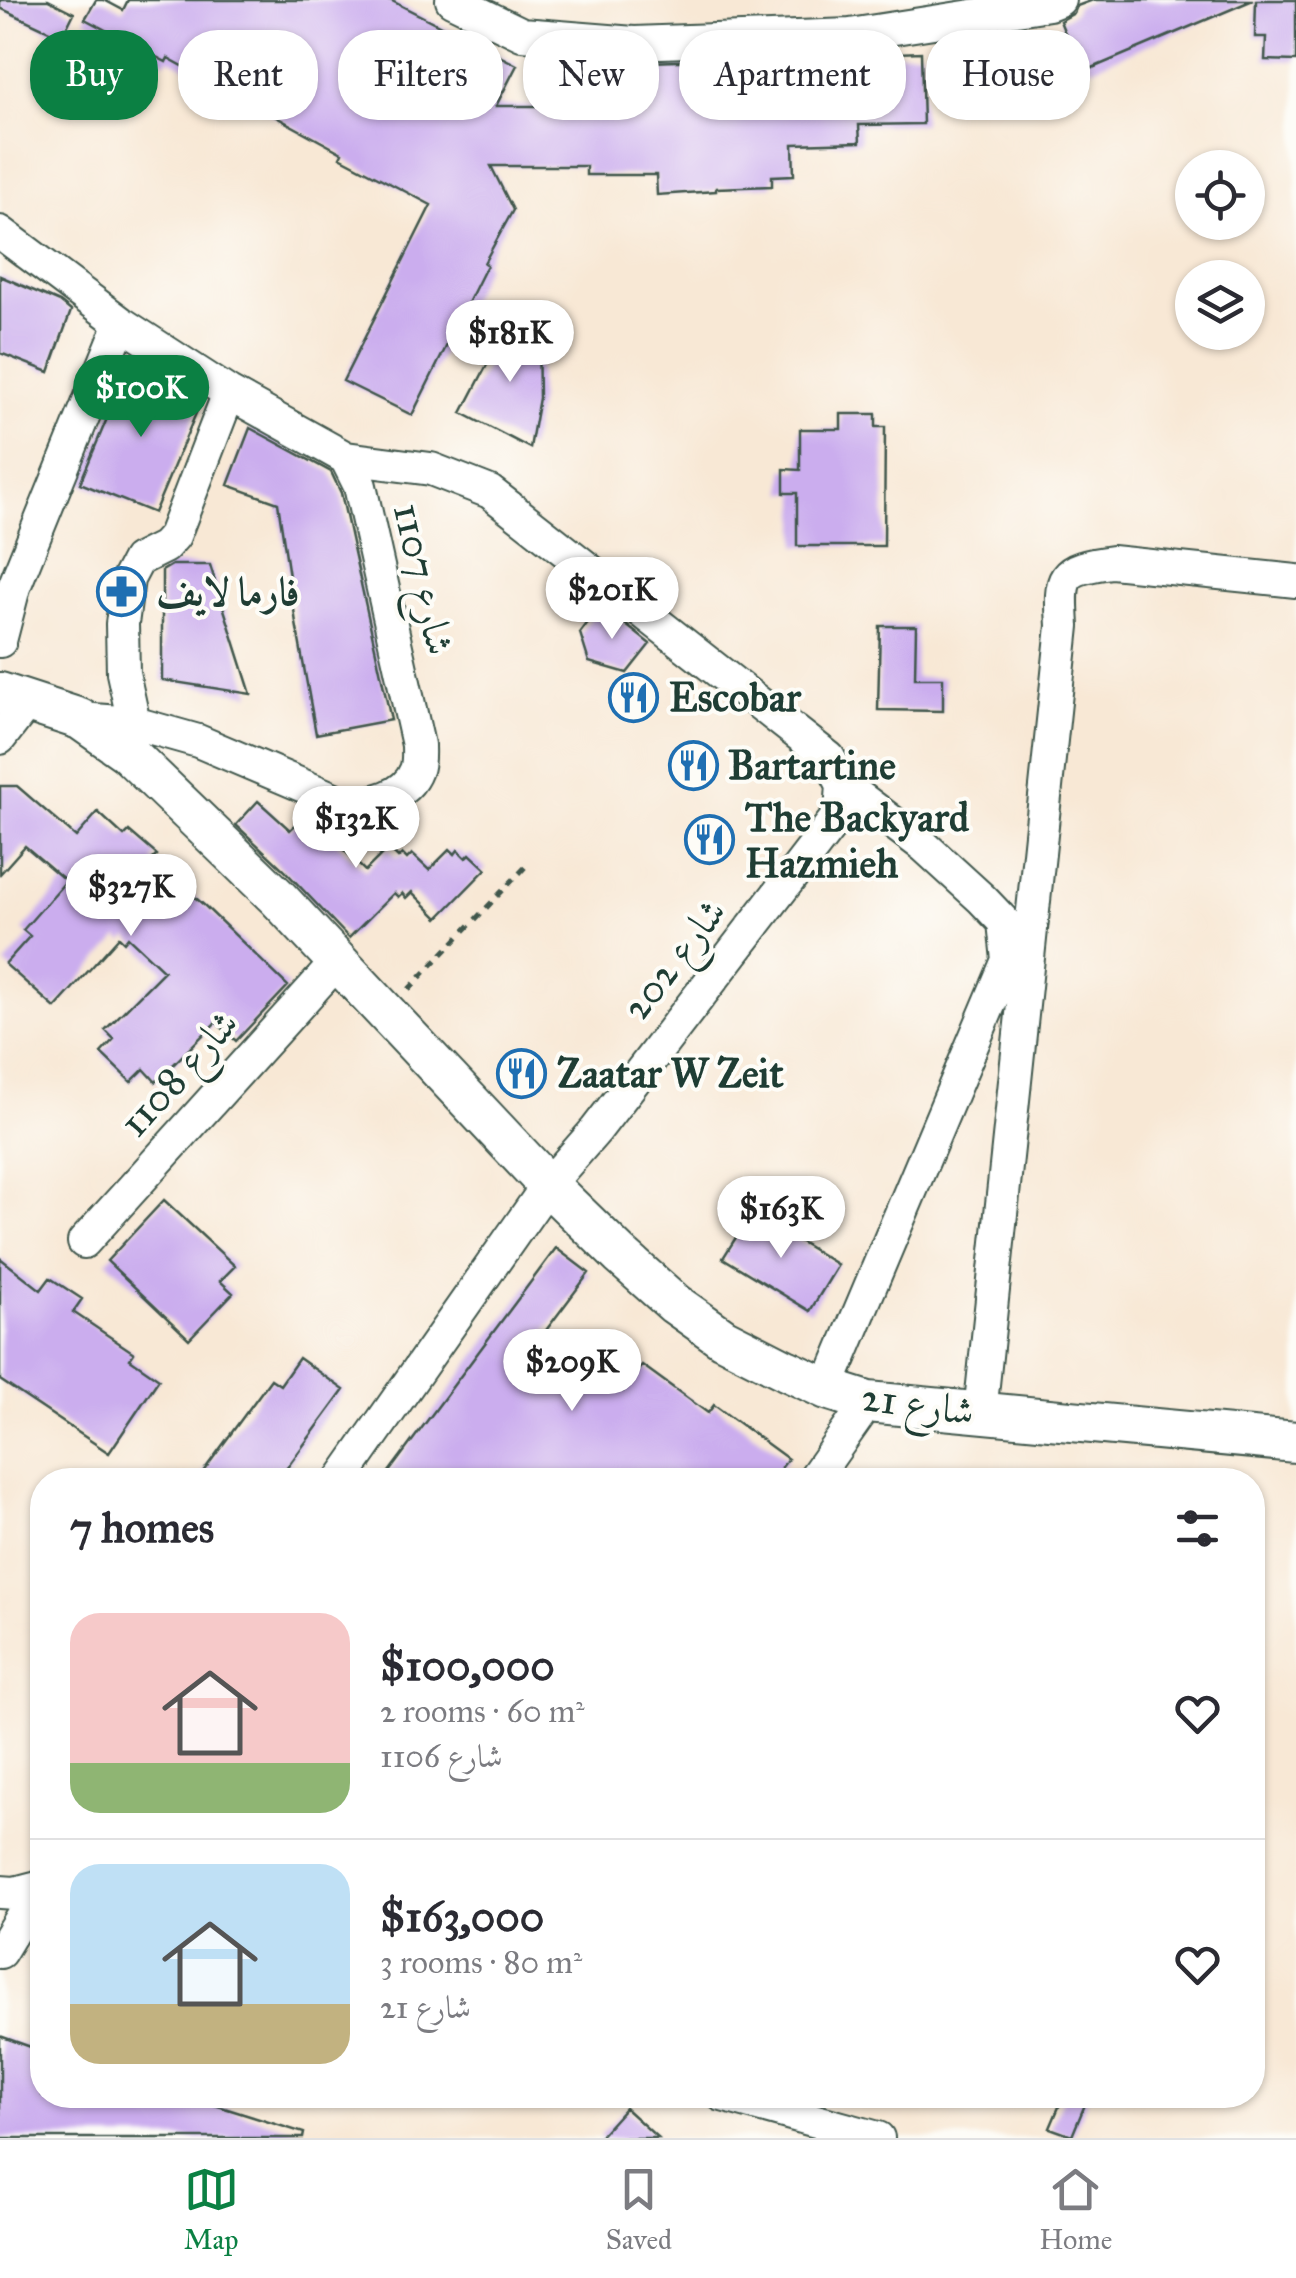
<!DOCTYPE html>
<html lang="en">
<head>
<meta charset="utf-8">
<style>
  body { margin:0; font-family:"IM FELL Great Primer",Amiri,serif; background:#f7f7f7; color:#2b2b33; height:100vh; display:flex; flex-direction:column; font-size:38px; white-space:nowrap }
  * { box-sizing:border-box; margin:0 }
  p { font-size:32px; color:#7c7c81 }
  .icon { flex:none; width:55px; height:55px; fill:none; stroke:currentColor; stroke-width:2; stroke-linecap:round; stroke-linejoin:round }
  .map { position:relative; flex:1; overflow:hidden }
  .drawer { position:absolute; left:30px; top:1468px; width:1235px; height:640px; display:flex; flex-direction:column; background:#fff; border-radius:40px; box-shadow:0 2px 8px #0004 }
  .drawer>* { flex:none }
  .banner { position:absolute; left:30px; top:30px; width:1238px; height:90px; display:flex; gap:20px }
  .fabs { position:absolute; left:1175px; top:150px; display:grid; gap:20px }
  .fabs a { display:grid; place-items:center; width:90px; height:90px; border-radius:50%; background:#fff; box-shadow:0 2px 8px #0004; font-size:50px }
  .price { position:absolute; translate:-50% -85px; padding:0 22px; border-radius:35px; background:#fff; color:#222; font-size:32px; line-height:65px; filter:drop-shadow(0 2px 5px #0008) }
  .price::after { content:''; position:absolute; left:50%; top:60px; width:30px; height:22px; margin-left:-15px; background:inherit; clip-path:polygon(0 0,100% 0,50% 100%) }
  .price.current { background:#0b8043; color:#fff }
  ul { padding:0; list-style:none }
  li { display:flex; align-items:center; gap:30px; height:250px; padding:0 40px }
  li+li { border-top:2px solid #e1e1e2 }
  li span { display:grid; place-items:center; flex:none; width:280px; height:200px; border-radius:30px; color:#555 }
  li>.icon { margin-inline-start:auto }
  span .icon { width:120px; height:120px; fill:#fffc; stroke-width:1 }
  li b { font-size:42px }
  h2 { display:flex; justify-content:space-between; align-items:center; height:120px; padding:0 40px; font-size:42px }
  .pill { padding:0 35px; border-radius:40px; background:#fff; box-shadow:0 2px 8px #0004; font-size:35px; line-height:90px }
  .pill.current { background:#0b8043; color:#fff }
  .tab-bar { display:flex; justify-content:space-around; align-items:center; height:140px; border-top:2px solid #e1e1e2; background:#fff; font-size:28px; color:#7c7c81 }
  .tab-bar a { display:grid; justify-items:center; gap:5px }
  .tab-bar .current { color:#0b8043 }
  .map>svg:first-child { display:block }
  .building { fill:#cbadee }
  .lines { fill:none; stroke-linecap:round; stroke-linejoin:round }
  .minor-casing { stroke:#40574c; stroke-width:36 }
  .major-casing { stroke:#40574c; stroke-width:44 }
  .path { stroke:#40574c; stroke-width:5; stroke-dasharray:8 8; stroke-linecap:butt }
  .minor { stroke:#fff; stroke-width:32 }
  .major { stroke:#fff; stroke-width:40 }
  .labels { text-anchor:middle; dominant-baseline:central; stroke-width:8; stroke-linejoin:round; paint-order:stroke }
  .street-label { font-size:40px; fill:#1f3d34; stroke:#fdfcf7 }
  .poi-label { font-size:40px; font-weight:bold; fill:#1f3d34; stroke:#fdfcf7; text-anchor:start }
</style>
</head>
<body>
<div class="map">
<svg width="1296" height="2138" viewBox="0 0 1296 2138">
  <rect width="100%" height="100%" fill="#fdfcf7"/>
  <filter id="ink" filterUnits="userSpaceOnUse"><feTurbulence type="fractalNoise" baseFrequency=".01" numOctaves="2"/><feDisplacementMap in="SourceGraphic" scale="20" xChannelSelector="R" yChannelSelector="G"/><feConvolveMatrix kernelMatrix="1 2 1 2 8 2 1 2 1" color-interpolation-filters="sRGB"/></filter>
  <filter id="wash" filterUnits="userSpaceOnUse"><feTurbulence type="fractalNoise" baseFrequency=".0048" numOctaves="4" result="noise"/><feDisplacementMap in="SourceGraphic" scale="40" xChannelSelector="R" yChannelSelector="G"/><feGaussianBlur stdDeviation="2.25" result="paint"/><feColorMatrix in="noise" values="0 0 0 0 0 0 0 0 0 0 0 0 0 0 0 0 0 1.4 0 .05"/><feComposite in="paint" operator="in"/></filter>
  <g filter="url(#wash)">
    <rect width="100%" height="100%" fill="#f8e8d5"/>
    <g id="blocks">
      <!-- building -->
      <path class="building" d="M0,0h48l26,13 -12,24 -62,-29z
        M96,0h8l19,10 5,-10h262l127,65 -21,41h78v-28h24v-12h51v-4l59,-2v3l117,-3v-4l96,-4 2,72 -64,1 1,17 -67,2 1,31 -22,1v10l-56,2v3l-59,4 -1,-20h-70v-9h-95l22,44 -29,53 3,2 -75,150 -69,-34 88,-176 -91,-48 2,-4 -174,-95 -2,4 -81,-43z
        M1093,0h160l-163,69 -9,-22 -9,3 -12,-29 14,-8 3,-7z
        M1256,0h40v61l-31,-1 1,-23h-11z
        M0,276l60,26 11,9 -22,61 -49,-19z
        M512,317l26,13 1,68 -9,50 -68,-35z
        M129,366l61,26 12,7 -48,114 -74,-30z
        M841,414h35v13h9l-1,119h-87v-53h-13v-24l16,1v-41h41z
        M250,428l81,44 10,21 50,227 -75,14 -20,-111 -18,-120 -50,-18z
        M172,565h38l41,129 -89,-14v-109z
        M601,605l49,39 -23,29 -38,-11 -9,-29z
        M880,626h36l-1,52h28v33l-65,-1z
        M0,786h17l59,51 22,-25 26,24 5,-5 28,24 -5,5 53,46 83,80 -52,55 -20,-19 -60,60 -12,-13 -13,13 -30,-29 13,-14 -9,-9 59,-59 -36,-34 -4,5 -5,-5 -64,71 -50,-44 25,-28 -7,-6 43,-49 -41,-35 -25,28z
        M258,801l32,29 14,-14 18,18 3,-3 40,40 23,-23 10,10 4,-4 5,5 5,-5 17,16 21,-21 5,5 3,-4 8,8 4,-4 16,15 -48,49 -26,-26 -6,6 -4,-5 -4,4 -4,-4 -45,45 -65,-68 -48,-45z
        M164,1200l71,66 -15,15 13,12 -44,46 -82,-78z
        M752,1212l86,53 -28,46 -87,-53z
        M556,1248l33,25 -45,60 79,58 19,-26 66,48 6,-8 74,54 -16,21h-389z
        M0,1258l41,32 9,-12 32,21 -9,13 61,41 -4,6 29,20 -50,74 -109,-73z
        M299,1358l45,32 -66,90h-81l74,-101 9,6z
        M0,2036l42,15v44h141l121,38 -1,5h-303z
        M1064,2095h25l-17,41 -22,-8z
        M625,2108l33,30h-60z"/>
    </g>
  </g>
  <g filter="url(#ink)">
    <use href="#blocks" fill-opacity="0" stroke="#40574c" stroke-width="2.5"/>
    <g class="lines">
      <defs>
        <path id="minor" d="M452,0l70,34 112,9 216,-8 199,-31 10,-4
          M0,232l121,91 108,70 117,65 14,28 58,259c0,8 1,17 -2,25 -10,27 -44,34 -70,34l-148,-63 -64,-18 -54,-4
          M0,641l14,-54 107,-264
          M134,723l-11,-50 -1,-49 6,-45 10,-19 26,-13 10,-11 55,-143
          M0,738l28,-36
          M84,1242l254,-281
          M827,1389l181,-429 -4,-38 -22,-23 -58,-53 -81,-61
          M980,1413l83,-787c-3,-50 -4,-57 49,-64l184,19
          M341,1480l207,-295 48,-55 245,-318 2,-27 -14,-27 -339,-266 -59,-23 -85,-11
          M813,1480l55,-78
          M0,1892l15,1 27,-7
          M0,1952l39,-64
          M722,2095l156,43"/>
        <path id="major" d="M0,693l80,26 47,33 150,145 271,288 72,70 55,49 48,34 63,32 41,19 41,13 428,40"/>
      </defs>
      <!-- minor casing -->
      <use href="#minor" class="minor-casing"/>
      <!-- major casing -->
      <use href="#major" class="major-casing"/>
      <!-- path -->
      <path class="path" d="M409,989l121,-127"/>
      <!-- minor -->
      <use href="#minor" class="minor"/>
      <!-- major -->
      <use href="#major" class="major"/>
    </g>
  </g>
  <!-- icons -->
  <defs>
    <symbol id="pharmacy-ring" viewBox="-11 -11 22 22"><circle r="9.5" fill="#fdfcf7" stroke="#1f6fb2" stroke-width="1.5"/><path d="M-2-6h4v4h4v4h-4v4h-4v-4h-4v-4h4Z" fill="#1f6fb2"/></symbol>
    <symbol id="restaurant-ring" viewBox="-11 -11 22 22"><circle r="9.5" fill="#fdfcf7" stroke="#1f6fb2" stroke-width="1.5"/><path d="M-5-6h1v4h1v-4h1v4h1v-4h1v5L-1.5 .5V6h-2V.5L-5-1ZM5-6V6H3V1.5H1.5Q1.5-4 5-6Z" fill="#1f6fb2"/></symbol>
  </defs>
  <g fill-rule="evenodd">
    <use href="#pharmacy-ring" x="94" y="564" width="55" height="55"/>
    <use href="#restaurant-ring" x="606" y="670" width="55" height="55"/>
    <use href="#restaurant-ring" x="666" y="738" width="55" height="55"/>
    <use href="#restaurant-ring" x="682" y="812" width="55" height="55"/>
    <use href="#restaurant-ring" x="494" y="1046" width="55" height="55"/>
  </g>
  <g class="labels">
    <!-- street labels -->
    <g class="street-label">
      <text transform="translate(424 579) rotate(77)">شارع 1107</text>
      <text transform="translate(674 959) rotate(-52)">شارع 202</text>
      <text transform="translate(179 1073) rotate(-48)">شارع 1108</text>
      <text transform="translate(918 1404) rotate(8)">شارع 21</text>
    </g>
    <!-- poi labels -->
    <g class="poi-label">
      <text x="156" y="591">فارما لايف</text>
      <text x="669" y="697">Escobar</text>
      <text x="728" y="765">Bartartine</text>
      <text x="745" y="817">The Backyard<tspan x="745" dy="46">Hazmieh</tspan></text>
      <text x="557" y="1073">Zaatar W Zeit</text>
    </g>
  </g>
</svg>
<div class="fabs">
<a><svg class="icon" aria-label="locate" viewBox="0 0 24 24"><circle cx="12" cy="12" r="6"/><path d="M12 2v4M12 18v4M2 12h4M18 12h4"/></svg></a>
<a><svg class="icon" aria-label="layers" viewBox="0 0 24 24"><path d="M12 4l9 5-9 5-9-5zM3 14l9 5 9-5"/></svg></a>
</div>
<b class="price" style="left:510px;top:385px">$181K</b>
<b class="price current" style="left:141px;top:440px">$100K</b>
<b class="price" style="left:612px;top:642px">$201K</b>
<b class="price" style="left:356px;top:871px">$132K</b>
<b class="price" style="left:131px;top:939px">$327K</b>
<b class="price" style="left:781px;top:1261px">$163K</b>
<b class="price" style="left:572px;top:1414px">$209K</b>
<div class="banner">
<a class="pill current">Buy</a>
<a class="pill">Rent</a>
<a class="pill">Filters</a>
<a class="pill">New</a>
<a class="pill">Apartment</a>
<a class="pill">House</a>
</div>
<section class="drawer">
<h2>7 homes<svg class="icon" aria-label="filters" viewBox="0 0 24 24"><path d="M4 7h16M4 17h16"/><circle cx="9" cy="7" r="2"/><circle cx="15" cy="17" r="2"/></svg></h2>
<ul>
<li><span style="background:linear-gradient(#f6c9c9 75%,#8fb573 0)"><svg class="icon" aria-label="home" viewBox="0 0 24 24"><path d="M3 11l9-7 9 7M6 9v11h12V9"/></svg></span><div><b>$100,000</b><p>2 rooms · 60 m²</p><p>شارع 1106</p></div><svg class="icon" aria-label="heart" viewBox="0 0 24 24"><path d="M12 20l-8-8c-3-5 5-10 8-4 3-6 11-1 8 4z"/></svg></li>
<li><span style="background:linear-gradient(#bfe0f5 70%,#c2b280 0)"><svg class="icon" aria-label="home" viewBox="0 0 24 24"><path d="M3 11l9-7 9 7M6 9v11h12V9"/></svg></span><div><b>$163,000</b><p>3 rooms · 80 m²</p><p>شارع 21</p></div><svg class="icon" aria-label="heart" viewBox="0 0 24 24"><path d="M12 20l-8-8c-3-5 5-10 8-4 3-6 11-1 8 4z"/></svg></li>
</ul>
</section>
</div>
<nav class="tab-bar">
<a class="current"><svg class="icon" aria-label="map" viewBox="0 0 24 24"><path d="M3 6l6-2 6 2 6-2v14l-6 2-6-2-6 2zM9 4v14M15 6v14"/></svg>Map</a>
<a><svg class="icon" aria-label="saved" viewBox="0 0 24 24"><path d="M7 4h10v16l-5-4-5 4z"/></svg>Saved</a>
<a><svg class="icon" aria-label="home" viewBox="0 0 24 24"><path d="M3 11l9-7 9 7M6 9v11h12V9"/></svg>Home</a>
</nav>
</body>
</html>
